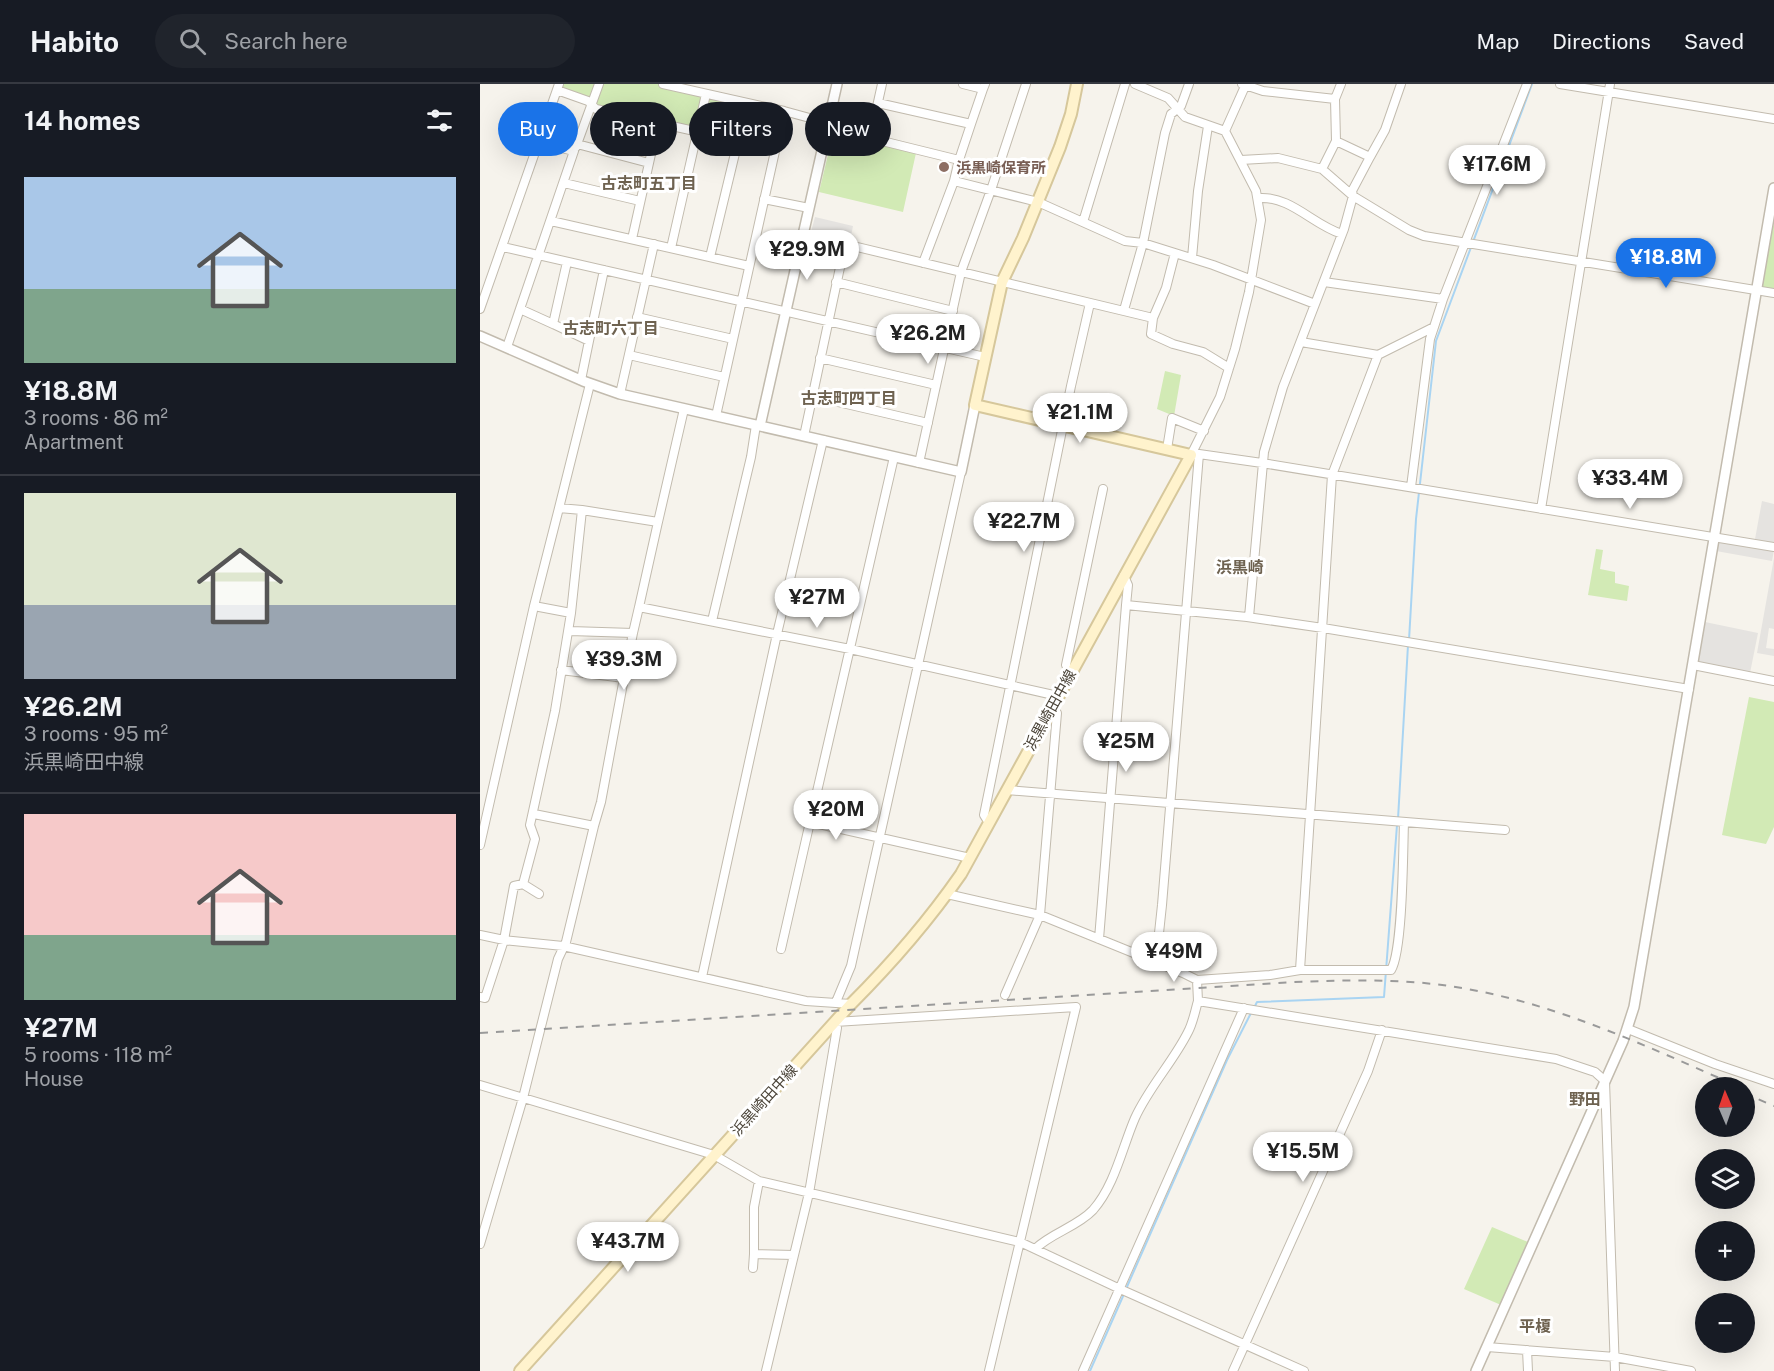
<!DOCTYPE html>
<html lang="en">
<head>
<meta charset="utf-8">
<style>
  body { margin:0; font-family:"Public Sans","Noto Sans JP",sans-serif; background:#20242c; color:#f1f3f6; height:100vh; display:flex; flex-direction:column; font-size:22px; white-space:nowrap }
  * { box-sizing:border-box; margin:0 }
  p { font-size:20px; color:#9ea1a6 }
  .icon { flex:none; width:33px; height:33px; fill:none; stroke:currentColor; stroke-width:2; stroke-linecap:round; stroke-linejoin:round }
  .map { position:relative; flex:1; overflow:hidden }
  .side { display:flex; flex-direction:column; background:#171b24; width:480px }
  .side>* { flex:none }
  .hud { position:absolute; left:18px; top:18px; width:570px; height:54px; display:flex; gap:12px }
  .needle { width:39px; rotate:358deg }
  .controls { position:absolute; left:1215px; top:993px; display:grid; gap:12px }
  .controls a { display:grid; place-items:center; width:60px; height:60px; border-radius:50%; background:#171b24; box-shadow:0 6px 24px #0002; font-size:30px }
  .price { position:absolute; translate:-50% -51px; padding:0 14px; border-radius:21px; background:#fff; color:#222; font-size:20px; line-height:39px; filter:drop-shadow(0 2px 3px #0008) }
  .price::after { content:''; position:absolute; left:50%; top:36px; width:18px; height:14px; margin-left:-9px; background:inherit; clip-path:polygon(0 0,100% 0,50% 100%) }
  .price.selected { background:#1a73e8; color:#fff }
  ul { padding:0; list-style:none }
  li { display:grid; align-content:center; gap:12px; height:318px; padding:0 24px }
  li+li { border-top:2px solid #363941 }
  li span { display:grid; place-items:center; height:186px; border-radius:0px; color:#555 }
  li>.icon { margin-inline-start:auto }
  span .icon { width:108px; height:108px; fill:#fffc; stroke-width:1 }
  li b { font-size:26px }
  h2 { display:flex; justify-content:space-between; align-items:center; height:72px; padding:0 24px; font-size:26px }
  .pill { padding:0 21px; border-radius:27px; background:#171b24; box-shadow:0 6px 24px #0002; font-size:21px; line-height:54px }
  .pill.selected { background:#1a73e8; color:#fff }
  header { display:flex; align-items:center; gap:36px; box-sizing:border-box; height:84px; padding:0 30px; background:#171b24; border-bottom:2px solid #363941 }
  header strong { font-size:28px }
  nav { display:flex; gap:33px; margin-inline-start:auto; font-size:21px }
  .search { width:420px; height:54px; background:#20242c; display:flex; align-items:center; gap:15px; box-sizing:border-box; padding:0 21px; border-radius:33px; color:#9ea1a6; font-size:22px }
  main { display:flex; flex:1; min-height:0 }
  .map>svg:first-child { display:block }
  .green { fill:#d2eab5 }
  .parking { fill:#e5e3e0 }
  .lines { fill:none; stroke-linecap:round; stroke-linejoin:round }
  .stream { stroke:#a9d4f2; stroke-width:2 }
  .minor-casing { stroke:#c2bbae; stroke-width:10 }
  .tertiary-casing { stroke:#c2bbae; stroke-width:12 }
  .secondary-casing { stroke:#d6c79b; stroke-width:14 }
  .minor { stroke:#fff; stroke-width:8 }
  .tertiary { stroke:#fff; stroke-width:9 }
  .secondary { stroke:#fff3cd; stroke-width:10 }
  .rail { stroke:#9a9a9a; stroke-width:2; stroke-dasharray:8 8; stroke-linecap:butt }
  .education-dot { fill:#8d6e63; stroke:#fff; stroke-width:2 }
  .labels { text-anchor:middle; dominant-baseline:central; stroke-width:6; stroke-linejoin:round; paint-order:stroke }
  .education-label { font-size:15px; font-weight:bold; fill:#785e54; stroke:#fff; text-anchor:start }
  .street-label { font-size:15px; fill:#4b4439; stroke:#fff }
  .neighbourhood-label { font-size:16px; font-weight:bold; fill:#6e6250; stroke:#fff }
</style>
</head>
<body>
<header>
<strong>Habito</strong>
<div class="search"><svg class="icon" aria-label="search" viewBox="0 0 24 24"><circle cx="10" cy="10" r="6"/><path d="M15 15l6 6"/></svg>Search here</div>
<nav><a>Map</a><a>Directions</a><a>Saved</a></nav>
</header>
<main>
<section class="side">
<h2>14 homes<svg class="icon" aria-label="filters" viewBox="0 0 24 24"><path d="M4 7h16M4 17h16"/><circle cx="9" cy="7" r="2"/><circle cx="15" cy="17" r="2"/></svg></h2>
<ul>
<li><span style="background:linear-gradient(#a9c7e8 60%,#7fa58c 0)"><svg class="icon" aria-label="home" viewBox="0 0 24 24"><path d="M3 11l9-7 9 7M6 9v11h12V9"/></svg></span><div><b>¥18.8M</b><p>3 rooms · 86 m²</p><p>Apartment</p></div></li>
<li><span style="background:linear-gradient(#dfe7d0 60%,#9aa5b1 0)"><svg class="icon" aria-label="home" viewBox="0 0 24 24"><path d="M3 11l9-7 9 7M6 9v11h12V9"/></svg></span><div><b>¥26.2M</b><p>3 rooms · 95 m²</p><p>浜黒崎田中線</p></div></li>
<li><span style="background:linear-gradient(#f6c9c9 65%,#7fa58c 0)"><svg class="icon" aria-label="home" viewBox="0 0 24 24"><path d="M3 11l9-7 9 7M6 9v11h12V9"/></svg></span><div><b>¥27M</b><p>5 rooms · 118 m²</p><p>House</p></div></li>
</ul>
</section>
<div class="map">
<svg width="1294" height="1287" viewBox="0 0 1294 1287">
  <rect width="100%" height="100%" fill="#f6f3ec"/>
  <!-- green -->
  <path class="green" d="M76,0h120l108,25 -9,39 -179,-42 -41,-19z
    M353,50l83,19 -13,59 -84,-20z
    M1294,137v69l-12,-2z
    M685,287l16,4 -7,41 -17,-7z
    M1116,465l7,1 -3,19 15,3v11l14,3 -2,15 -39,-6z
    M1269,613l25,5v125l-8,17 -44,-9z
    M1012,1143l36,15 -27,63 -37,-16z"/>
  <!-- parking -->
  <path class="parking" d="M335,133l38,9 -3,15 -39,-9z
    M1282,417l12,3v39l-19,-4z
    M1241,457l53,9 -2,11 -56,-10 2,-8z
    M1294,474v71l-5,-1 -3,20 8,1v7l-17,-3z
    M1225,538l53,11 -8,40 -50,-9 -2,-3z"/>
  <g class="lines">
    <!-- stream -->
    <path class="stream" d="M929,556l7,-121 20,-178 96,-257
      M918,735l10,-174
      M774,924l3,-6 127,-5 13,-172
      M646,1205l101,-229 24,-47
      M610,1287l34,-77"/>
    <defs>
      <path id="minor" d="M183,0l121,27 44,12
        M483,0l20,5 2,-5
        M655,0l33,14 17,19 40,14 31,60 5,29 -12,72 -14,57 -15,48 -29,58
        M762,0l21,7 72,8
        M1080,0l214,35
        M77,6l31,11 8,8 179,40
        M398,19l93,21 12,-35
        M347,46l43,8 89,22 -5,21 -31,82
        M745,47l21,-47
        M390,54l12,-54
        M97,60l72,19
        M96,63l23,-63
        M890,73l15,-27 16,-46
        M479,76l12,-36
        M761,76l37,-2 44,11 31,27 56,34 15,6 350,57
        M842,85l14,-28 -1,-42 6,-15
        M474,97l84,21 87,39 18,2 70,22 102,39
        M84,99l76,18
        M779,114c32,-2 54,27 83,36
        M284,115l45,9
        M71,137l198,45
        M603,138l42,-138
        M323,150l350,84 13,-30 9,-35
        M152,155l26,-116
        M23,163l482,110
        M191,164l35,-154
        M230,173l28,-116
        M712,174l6,-67 10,-65
        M356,198l117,29
        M844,198l119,17 -9,28
        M963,215l84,-215
        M0,225l79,-225
        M40,225l33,15 14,-62
        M644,226l19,-67 22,-110 6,-19 10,-8 8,-22
        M157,233l96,22
        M673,234l-2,16 22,10 30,8 26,16
        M73,240l36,17 15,-71
        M27,263l67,-196 -34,-8
        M149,271l95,22
        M898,271l56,-28 -4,12 -19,148
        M340,274l116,27
        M101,296l8,-39
        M140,310l34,-150
        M332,312l116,27
        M236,332l68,-305
        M324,352l41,-192
        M687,365l5,-31 32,13
        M711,371l8,-1 63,9 512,84
        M439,379l42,-191 30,-82 35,-106
        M79,424l31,-124
        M1061,425l69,-425
        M102,426l76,12 -19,85
        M178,438l26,-113
        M644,492l4,9 -2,20 121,12 76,11 366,61
        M54,522l25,-98 23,2 -11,103
        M769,533l15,-165 19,-65 61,-158 9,-33 -1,-5 18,-34 -34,-16
        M232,537l39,-164 5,-32
        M90,547l63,2 6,-26 211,42 208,47
        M1213,581l81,16
        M81,586l63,8 9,-45
        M590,589l-4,-8 37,-176
        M527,706l498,40
        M54,730l60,12 7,-24 23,-124
        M330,738l84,-365
        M509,739l-5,-8 87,-429 19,-83
        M0,761l54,-239 37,7 -16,98 -25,114 5,14 -12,45 -9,2 -10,54 -19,58 -5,-1
        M43,800l16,10
        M467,810l93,21 143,58 14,7 1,21
        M0,851l24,5 59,6 243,55 45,3
        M619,855l27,-334
        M301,865l29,-127 160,36
        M676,877l6,-56 37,-451
        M820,886l32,-495 46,-120 -77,-13
        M222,893l75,-343 46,-194
        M717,896l73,-5 30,-5h91c12,-19 12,-120 13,-148
        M525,911l35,-80 17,-202 -6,-5
        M356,918l15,-36 110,-494
        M1148,945l87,35 59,20
        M0,1001l234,70 45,26 261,61 100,47 184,82
        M279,1097l-5,26v47l40,1
        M0,1160l43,-146 35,-139 8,-17 28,-116
        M555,1165c16,-16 42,-22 58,-39 22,-25 29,-62 42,-92 14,-31 38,-56 53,-86 5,-9 7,-21 10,-31l358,58 39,13 10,9 10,290
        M273,1184l1,-14
        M1007,1263l128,10 76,14
        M1047,1266l1,21
        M286,1287l43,-178 28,-165 -2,-6 241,-15 -87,364
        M603,1287l161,-363
        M753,1287l135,-300 14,-41"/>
      <path id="tertiary" d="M0,252l103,45 37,13 341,78 14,-67
        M280,342l77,-342
        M996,1287l147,-330 11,-34 140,-819"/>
      <path id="secondary" d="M40,1287l331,-367c40,-40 78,-84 110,-130l230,-419 -216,-50 27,-123 21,-44 37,-91 11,-33 6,-30"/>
    </defs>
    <!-- minor casing -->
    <use href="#minor" class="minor-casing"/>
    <!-- tertiary casing -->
    <use href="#tertiary" class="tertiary-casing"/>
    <!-- secondary casing -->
    <use href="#secondary" class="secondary-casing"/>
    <!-- minor -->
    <use href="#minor" class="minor"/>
    <!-- tertiary -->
    <use href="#tertiary" class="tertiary"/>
    <!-- secondary -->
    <use href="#secondary" class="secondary"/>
    <!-- rail -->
    <path class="rail" d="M0,949l814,-51c58,-2 115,-4 173,7 97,17 185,60 275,99
      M1264,1009l30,13"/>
  </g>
  <!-- markers -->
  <circle class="education-dot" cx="464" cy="83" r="6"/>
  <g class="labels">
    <!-- education labels -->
    <g class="education-label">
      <text x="476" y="83">浜黒崎保育所</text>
    </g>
    <!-- street labels -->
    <g class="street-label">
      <text transform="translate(570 626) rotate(-61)">浜黒崎田中線</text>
      <text transform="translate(284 1016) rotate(-48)">浜黒崎田中線</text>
    </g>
    <!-- neighbourhood labels -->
    <g class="neighbourhood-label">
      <text x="169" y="99">古志町五丁目</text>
      <text x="131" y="244">古志町六丁目</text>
      <text x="369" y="314">古志町四丁目</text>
      <text x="760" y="483">浜黒崎</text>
      <text x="1105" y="1015">野田</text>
      <text x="1055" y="1242">平榎</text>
    </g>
  </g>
</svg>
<div class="controls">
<a><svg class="needle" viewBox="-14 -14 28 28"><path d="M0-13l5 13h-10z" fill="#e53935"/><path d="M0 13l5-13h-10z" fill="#9ea1a6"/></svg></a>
<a><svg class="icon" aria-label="layers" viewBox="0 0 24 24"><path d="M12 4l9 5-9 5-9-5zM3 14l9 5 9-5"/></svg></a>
<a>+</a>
<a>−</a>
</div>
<b class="price" style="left:1017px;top:112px">¥17.6M</b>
<b class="price" style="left:327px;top:197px">¥29.9M</b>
<b class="price selected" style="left:1186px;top:205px">¥18.8M</b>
<b class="price" style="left:448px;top:281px">¥26.2M</b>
<b class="price" style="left:600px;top:360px">¥21.1M</b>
<b class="price" style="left:1150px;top:426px">¥33.4M</b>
<b class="price" style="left:544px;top:469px">¥22.7M</b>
<b class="price" style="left:337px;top:545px">¥27M</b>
<b class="price" style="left:144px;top:607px">¥39.3M</b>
<b class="price" style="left:646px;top:689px">¥25M</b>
<b class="price" style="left:356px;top:757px">¥20M</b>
<b class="price" style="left:694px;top:899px">¥49M</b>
<b class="price" style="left:823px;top:1099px">¥15.5M</b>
<b class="price" style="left:148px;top:1189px">¥43.7M</b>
<div class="hud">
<a class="pill selected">Buy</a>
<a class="pill">Rent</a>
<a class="pill">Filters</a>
<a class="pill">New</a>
</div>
</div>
</main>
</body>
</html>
